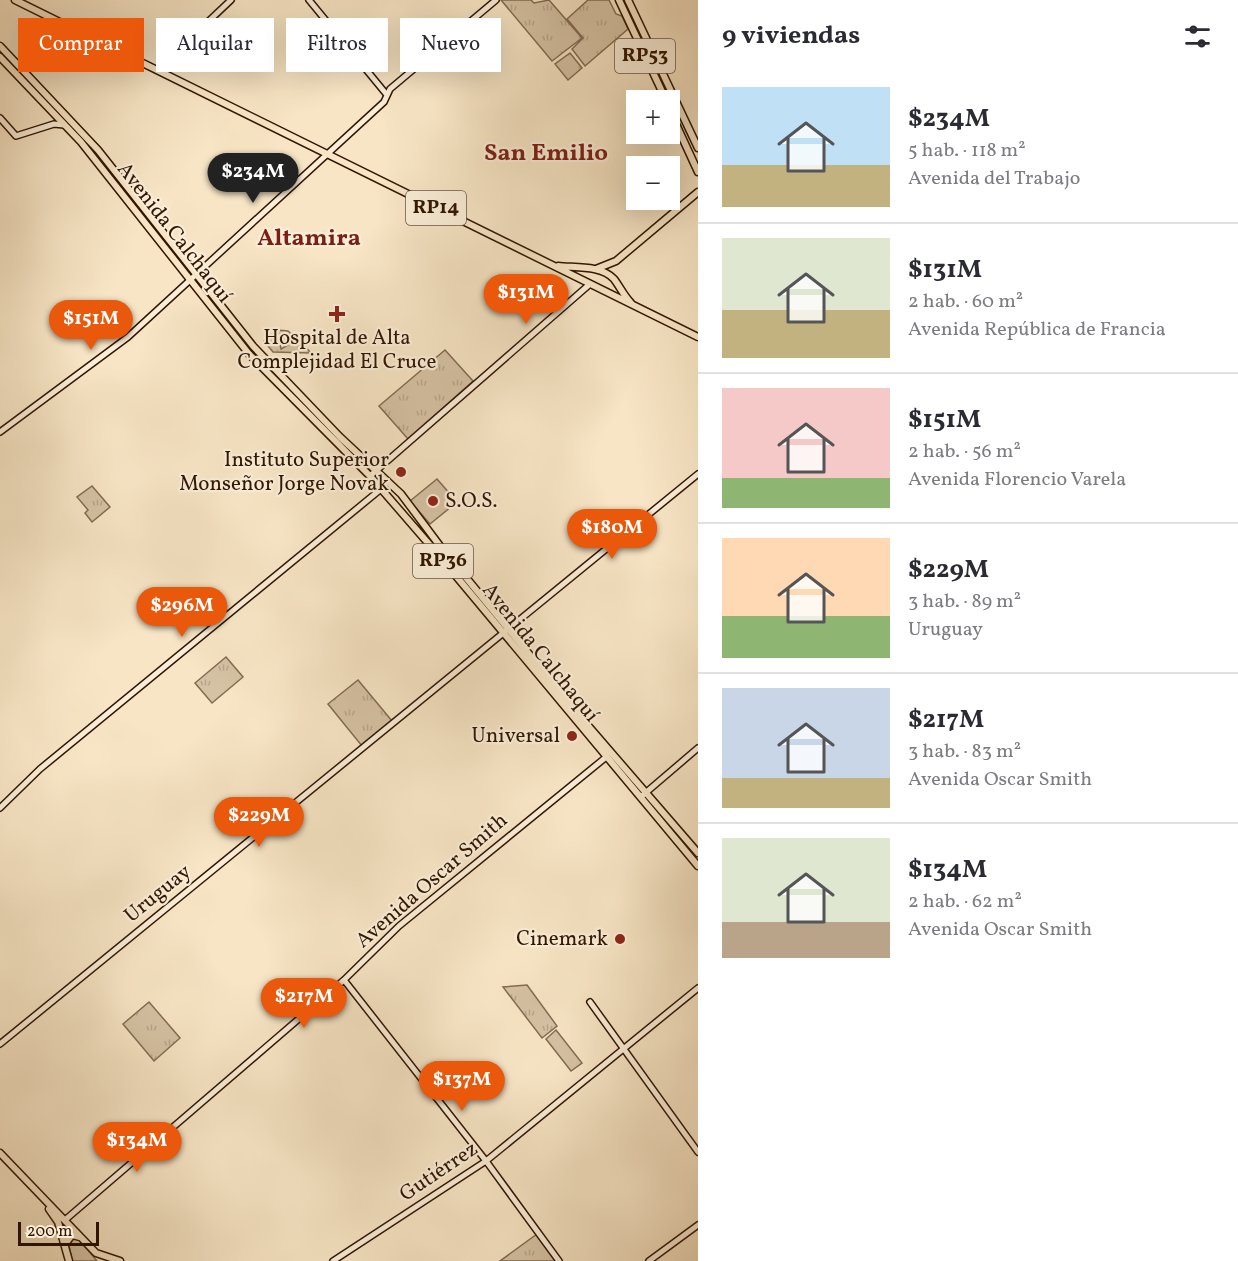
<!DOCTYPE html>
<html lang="es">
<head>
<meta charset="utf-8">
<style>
  body { margin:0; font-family:Vollkorn,serif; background:#f2f2f3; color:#2b2b33; height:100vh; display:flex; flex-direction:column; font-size:22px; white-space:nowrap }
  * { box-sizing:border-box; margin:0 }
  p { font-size:20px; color:#7c7c81 }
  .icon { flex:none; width:33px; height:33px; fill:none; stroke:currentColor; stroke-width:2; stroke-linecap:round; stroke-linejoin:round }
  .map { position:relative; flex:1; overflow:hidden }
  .details { display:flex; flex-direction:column; background:#fff; width:540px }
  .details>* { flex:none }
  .guide { position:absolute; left:18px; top:18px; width:570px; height:54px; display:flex; gap:12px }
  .controls { position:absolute; left:626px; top:90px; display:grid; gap:12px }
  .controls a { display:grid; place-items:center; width:54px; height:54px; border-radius:0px; background:#fff; box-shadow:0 6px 24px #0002; font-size:30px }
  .scale { position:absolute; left:18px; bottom:15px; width:81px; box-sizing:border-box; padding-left:6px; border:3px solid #311500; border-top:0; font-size:16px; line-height:21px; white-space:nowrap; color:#311500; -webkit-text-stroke:4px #faeed9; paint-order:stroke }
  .price { position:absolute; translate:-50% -51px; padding:0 14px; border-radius:21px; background:#ea580c; color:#fff; font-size:20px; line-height:39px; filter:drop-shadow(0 2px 3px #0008) }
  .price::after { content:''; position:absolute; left:50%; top:36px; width:18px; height:14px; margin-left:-9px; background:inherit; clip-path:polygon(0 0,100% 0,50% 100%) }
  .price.current { background:#222; color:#fff }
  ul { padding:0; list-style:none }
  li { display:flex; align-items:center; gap:18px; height:150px; padding:0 24px }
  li+li { border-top:2px solid #e1e1e2 }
  li span { display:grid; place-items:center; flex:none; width:168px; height:120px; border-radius:0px; color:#555 }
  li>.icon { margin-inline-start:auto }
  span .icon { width:72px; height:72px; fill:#fffc; stroke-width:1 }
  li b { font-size:26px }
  h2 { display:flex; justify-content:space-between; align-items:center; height:72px; padding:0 24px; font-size:26px }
  .tag { padding:0 21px; border-radius:0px; background:#fff; box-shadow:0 6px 24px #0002; font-size:21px; line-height:54px }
  .tag.current { background:#ea580c; color:#fff }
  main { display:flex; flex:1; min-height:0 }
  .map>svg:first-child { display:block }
  .grass { fill:url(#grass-tufts); stroke:#836c52; stroke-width:1.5 }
  .pitch { fill:#d5c2a4; stroke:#836c52; stroke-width:1.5 }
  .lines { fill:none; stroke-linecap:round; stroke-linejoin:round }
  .secondary-casing { stroke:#311500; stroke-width:8 }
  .primary-casing { stroke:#311500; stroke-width:9 }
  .secondary { stroke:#faeed9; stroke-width:5 }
  .primary { stroke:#f7e5c5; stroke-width:6 }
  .poi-dot { fill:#8f2418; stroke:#faeed9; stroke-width:2 }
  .labels { text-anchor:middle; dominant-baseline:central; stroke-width:4.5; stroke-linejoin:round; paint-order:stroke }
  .shield { fill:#faeed9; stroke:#6d5641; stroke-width:1.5 }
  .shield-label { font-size:20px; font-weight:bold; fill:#311500 }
  .street-label { font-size:21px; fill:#311500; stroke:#faeed9 }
  .poi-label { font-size:21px; fill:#311500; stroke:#faeed9; text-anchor:end }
  .quarter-label { font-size:24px; font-weight:bold; fill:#7a1f14; stroke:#faeed9 }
</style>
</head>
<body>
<main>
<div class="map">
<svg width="698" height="1261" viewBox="0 0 698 1261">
  <defs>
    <pattern id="grass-tufts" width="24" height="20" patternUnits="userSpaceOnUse" patternTransform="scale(1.5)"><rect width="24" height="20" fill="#d5c2a4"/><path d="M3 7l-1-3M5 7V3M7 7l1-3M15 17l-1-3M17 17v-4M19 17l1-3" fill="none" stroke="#b7a68b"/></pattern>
  </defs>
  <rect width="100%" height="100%" fill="#f7e5c5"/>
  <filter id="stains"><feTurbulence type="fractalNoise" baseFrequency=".00333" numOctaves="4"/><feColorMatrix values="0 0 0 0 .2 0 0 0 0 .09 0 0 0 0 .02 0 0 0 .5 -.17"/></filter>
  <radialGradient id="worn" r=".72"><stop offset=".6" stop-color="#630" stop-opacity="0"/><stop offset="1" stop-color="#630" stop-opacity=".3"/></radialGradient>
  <!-- grass -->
  <path class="grass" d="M501,0h30l3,3 15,-3 33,38 -30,23z
    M588,0h21l7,14 6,2 6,13 -43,37 -13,-17 11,-11 -16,-19z
    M570,53l12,15 -14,12 -13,-16z
    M277,330l11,1 3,3 -2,7 -9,3 1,5 17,-10 13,14 -38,-1 -9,-11z
    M445,350l28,31 -65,58 -29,-33z
    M92,486l18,21 -18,15 -7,-9 3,-3 -11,-13z
    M226,657l17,20 -31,26 -17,-20z
    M358,680l34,41 -30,25 -34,-42z
    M527,985l30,41 -15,12 -39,-51z
    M149,1002l31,36 -26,23 -31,-37z
    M537,1234l20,27h-57z
    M77,1237l20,24h-25l-4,-21z"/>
  <!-- pitch -->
  <path class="pitch" d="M437,479l20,23 -27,22 -20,-23z
    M556,1030l26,33 -11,8 -25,-32z"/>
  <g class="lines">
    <defs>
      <path id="secondary" d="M309,0l78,95
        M157,70l74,-70
        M0,118l16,18 38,-12 10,1
        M0,432l128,-95 256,-235 6,-13 106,-89
        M370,476l220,-192
        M643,795l55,-47
        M0,808l40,-39 341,-280 6,-8
        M344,980l142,181 73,100
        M590,1002l108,150
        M0,1044l698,-570
        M65,1220l279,-240 55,-54 206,-168
        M333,1261l153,-100 212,-173
        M649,1261l49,-36"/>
      <path id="primary" d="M15,0l683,337
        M619,0l47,100
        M628,0l70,148
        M0,46l98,104 155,196 87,91 61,57 39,52 150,182 108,125
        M0,57l81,85 168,212 121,122 71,82 257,308
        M669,109l29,63
        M558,266c17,2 43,-1 56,13 6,8 10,17 17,24
        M596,269l20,-8 82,-69
        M0,1153l96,100 24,8
        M49,1209l9,13 11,39
        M65,1244l7,-9 8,2"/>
    </defs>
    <!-- secondary casing -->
    <use href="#secondary" class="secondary-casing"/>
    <!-- primary casing -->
    <use href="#primary" class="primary-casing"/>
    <!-- secondary -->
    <use href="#secondary" class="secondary"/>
    <!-- primary -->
    <use href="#primary" class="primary"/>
  </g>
  <!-- markers -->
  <g class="poi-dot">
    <path d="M334 305h6v6h6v6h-6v6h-6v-6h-6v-6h6z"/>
    <circle cx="401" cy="472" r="6"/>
    <circle cx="433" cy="501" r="6"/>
    <circle cx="572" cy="736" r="6"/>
    <circle cx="620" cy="939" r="6"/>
  </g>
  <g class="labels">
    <!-- shield labels -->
    <g class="shield">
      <rect x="615" y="39" width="60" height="34" rx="4.5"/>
      <rect x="406" y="191" width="60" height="34" rx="4.5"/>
      <rect x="413" y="544" width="60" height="34" rx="4.5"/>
    </g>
    <g class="shield-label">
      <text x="645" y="56">RP53</text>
      <text x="436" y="208">RP14</text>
      <text x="443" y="561">RP36</text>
    </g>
    <!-- street labels -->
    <g class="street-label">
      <text transform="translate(174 233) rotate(52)">Avenida Calchaquí</text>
      <text transform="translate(540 653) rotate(51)">Avenida Calchaquí</text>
      <text transform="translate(432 881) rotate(-41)">Avenida Oscar Smith</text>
      <text transform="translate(158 894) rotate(-39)">Uruguay</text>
      <text transform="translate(439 1172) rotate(-34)">Gutiérrez</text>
    </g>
    <!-- poi labels -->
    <g class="poi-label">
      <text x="337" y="338" text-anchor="middle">Hospital de Alta<tspan x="337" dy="24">Complejidad El Cruce</tspan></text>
      <text x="389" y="460">Instituto Superior<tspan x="389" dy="24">Monseñor Jorge Novak</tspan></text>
      <text x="445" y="501" text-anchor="start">S.O.S.</text>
      <text x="560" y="736">Universal</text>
      <text x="608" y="939">Cinemark</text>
    </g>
    <!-- quarter labels -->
    <g class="quarter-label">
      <text x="546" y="154">San Emilio</text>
      <text x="309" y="239">Altamira</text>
    </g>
  </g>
  <rect width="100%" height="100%" filter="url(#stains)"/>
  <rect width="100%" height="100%" fill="url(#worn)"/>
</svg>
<div class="controls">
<a>+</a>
<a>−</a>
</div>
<div class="scale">200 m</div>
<b class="price current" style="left:253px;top:204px">$234M</b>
<b class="price" style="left:526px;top:325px">$131M</b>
<b class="price" style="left:91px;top:351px">$151M</b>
<b class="price" style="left:612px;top:560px">$180M</b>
<b class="price" style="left:182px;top:638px">$296M</b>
<b class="price" style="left:259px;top:848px">$229M</b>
<b class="price" style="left:304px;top:1029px">$217M</b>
<b class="price" style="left:462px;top:1112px">$137M</b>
<b class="price" style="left:137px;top:1173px">$134M</b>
<div class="guide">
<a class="tag current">Comprar</a>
<a class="tag">Alquilar</a>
<a class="tag">Filtros</a>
<a class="tag">Nuevo</a>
</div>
</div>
<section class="details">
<h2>9 viviendas<svg class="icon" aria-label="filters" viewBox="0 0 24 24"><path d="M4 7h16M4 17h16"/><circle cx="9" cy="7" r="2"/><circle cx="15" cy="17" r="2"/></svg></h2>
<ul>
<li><span style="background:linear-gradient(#bfe0f5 65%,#c2b280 0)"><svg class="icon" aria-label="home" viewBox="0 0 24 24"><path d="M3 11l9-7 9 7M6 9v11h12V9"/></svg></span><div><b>$234M</b><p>5 hab. · 118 m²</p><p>Avenida del Trabajo</p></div></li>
<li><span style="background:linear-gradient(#dfe7d0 60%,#c2b280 0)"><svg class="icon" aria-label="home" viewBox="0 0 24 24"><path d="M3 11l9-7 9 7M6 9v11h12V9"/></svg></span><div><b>$131M</b><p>2 hab. · 60 m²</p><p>Avenida República de Francia</p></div></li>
<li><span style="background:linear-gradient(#f6c9c9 75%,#8fb573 0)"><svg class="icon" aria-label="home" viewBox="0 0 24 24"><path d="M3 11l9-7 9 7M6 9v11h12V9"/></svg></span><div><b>$151M</b><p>2 hab. · 56 m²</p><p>Avenida Florencio Varela</p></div></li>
<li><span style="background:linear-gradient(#ffd9b3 65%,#8fb573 0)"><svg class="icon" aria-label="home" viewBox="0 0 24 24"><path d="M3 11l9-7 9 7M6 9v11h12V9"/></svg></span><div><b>$229M</b><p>3 hab. · 89 m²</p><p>Uruguay</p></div></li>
<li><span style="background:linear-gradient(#c9d6e8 75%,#c2b280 0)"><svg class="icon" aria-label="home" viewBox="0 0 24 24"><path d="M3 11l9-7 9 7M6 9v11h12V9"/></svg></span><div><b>$217M</b><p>3 hab. · 83 m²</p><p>Avenida Oscar Smith</p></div></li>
<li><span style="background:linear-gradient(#dfe7d0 70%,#b9a48a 0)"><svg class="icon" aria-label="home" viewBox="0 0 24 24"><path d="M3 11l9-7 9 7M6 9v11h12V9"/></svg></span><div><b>$134M</b><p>2 hab. · 62 m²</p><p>Avenida Oscar Smith</p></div></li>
</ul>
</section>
</main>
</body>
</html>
